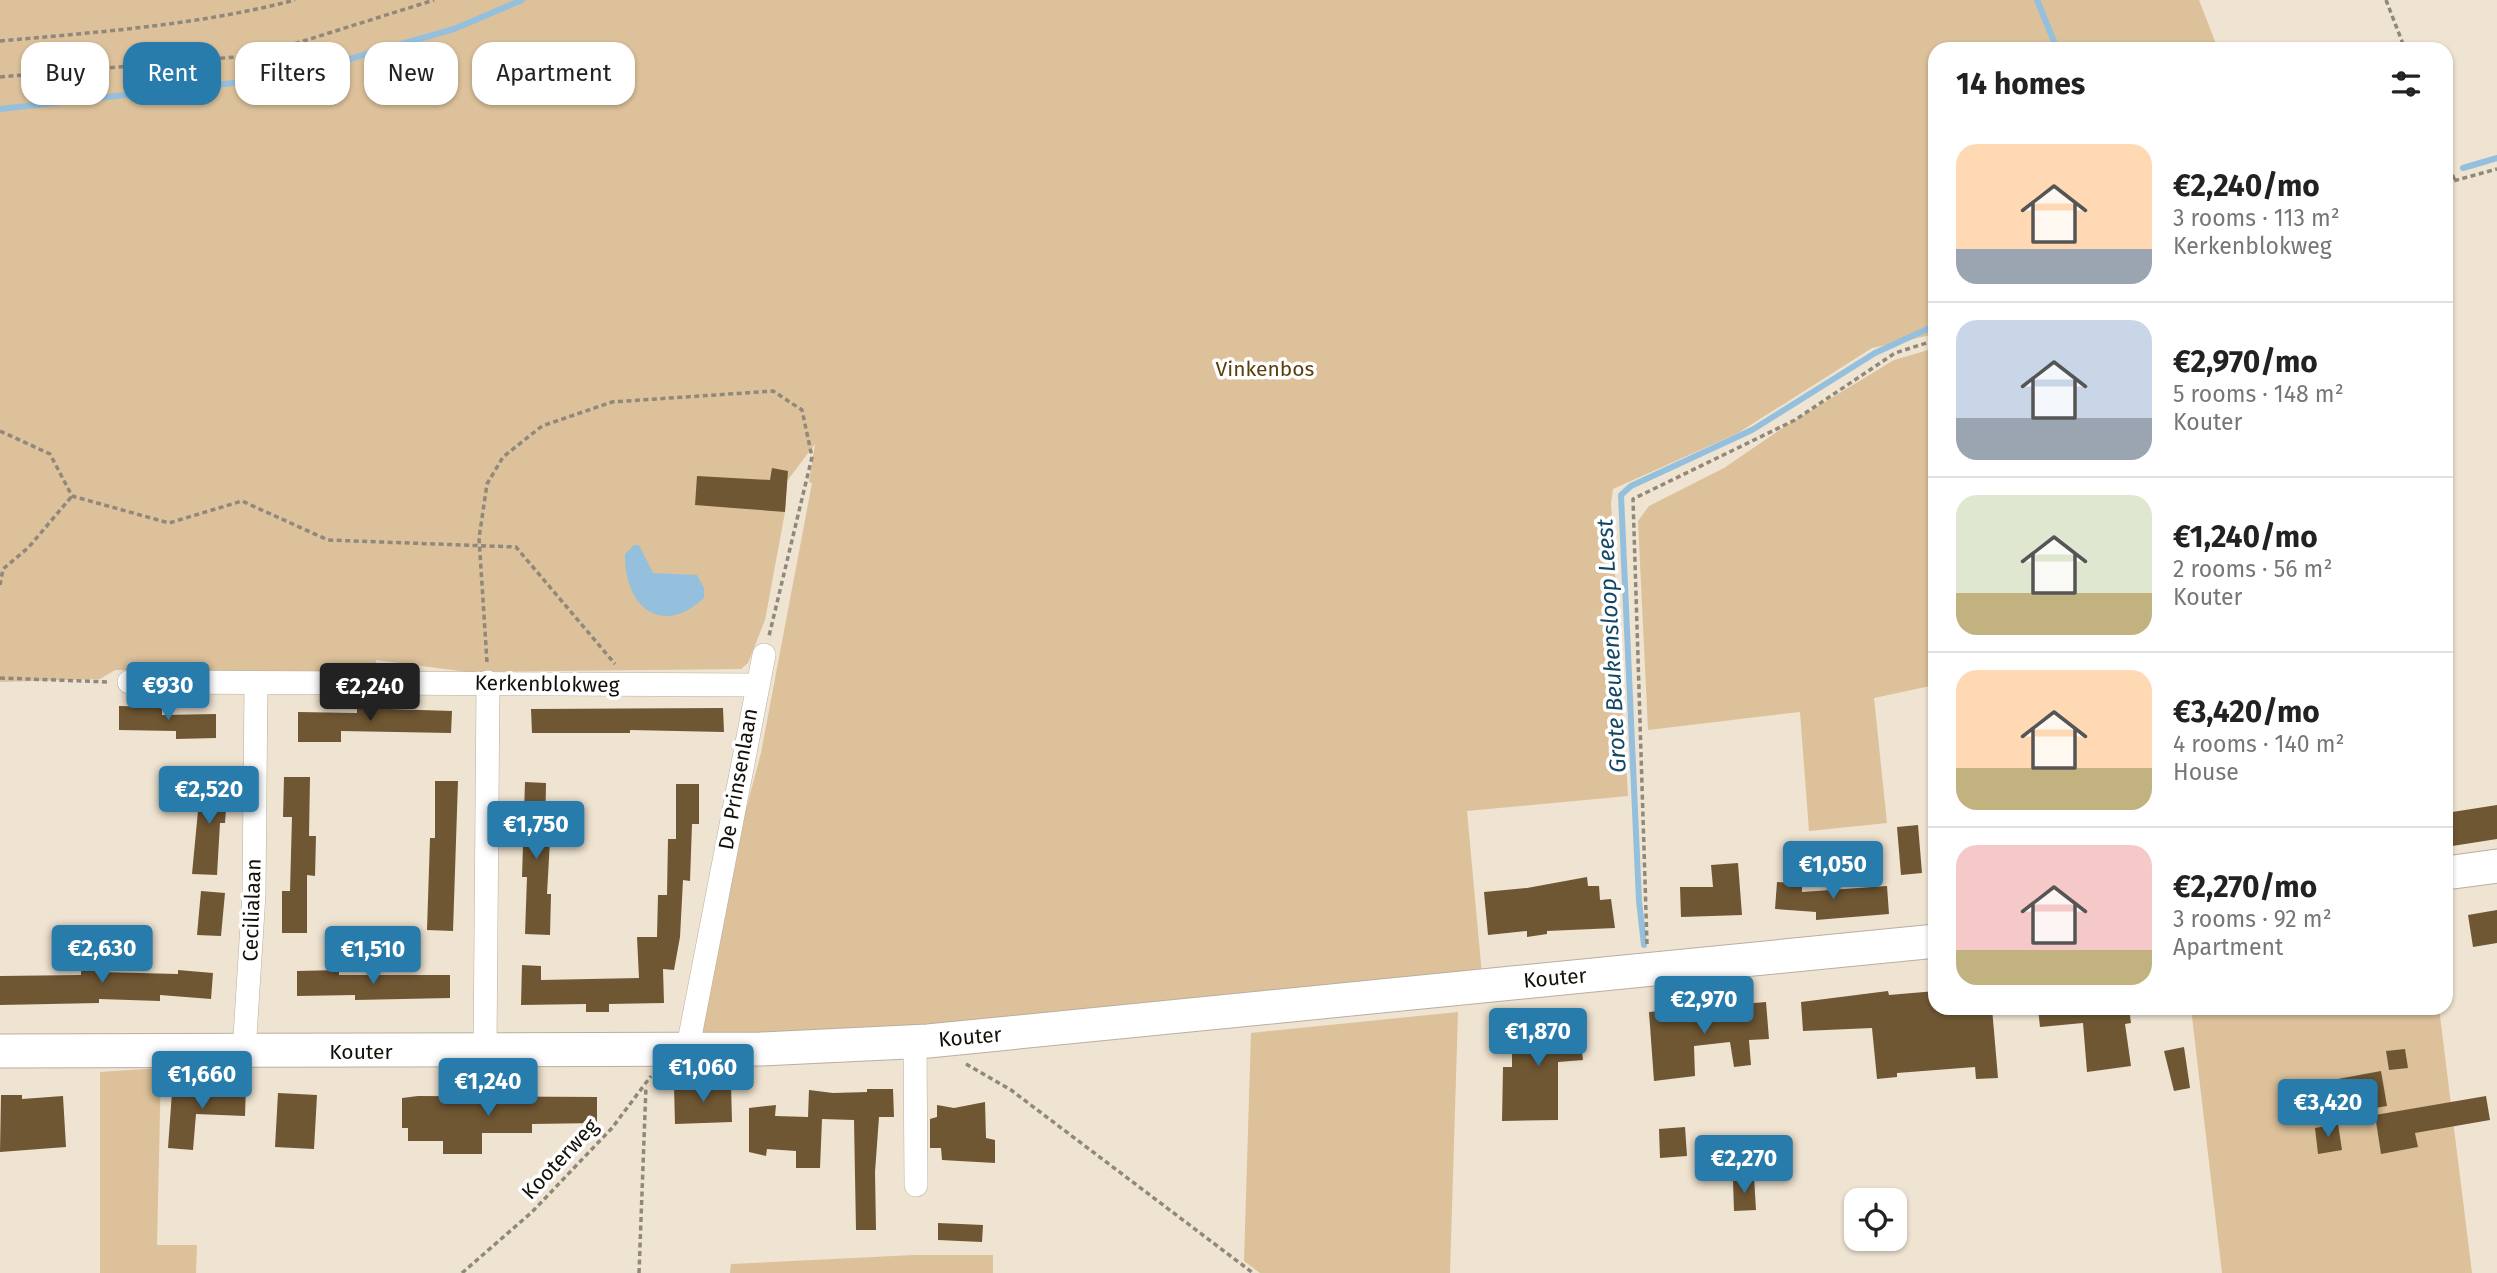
<!DOCTYPE html>
<html lang="en">
<head>
<meta charset="utf-8">
<style>
  body { margin:0; font-family:"Fira Sans",sans-serif; background:#f2f2f2; color:#222; height:100vh; display:flex; flex-direction:column; font-size:26px; white-space:nowrap }
  * { box-sizing:border-box; margin:0 }
  p { font-size:23px; color:#767676 }
  .icon { flex:none; width:38px; height:38px; fill:none; stroke:currentColor; stroke-width:2; stroke-linecap:round; stroke-linejoin:round }
  .map { position:relative; flex:1; overflow:hidden }
  .panel { position:absolute; left:1928px; top:42px; width:525px; height:973px; display:flex; flex-direction:column; background:#fff; border-radius:21px; box-shadow:0 2px 5px #0004 }
  .panel>* { flex:none }
  .top-card { position:absolute; left:21px; top:42px; width:665px; height:63px; display:flex; gap:14px }
  .fabs { position:absolute; left:1844px; top:1188px; display:grid; gap:14px }
  .fabs a { display:grid; place-items:center; width:63px; height:63px; border-radius:14px; background:#fff; box-shadow:0 2px 5px #0004; font-size:35px }
  .price { position:absolute; translate:-50% -60px; padding:0 16px; border-radius:7px; background:#287cac; color:#fff; font-size:23px; line-height:46px; filter:drop-shadow(0 2px 4px #0008) }
  .price::after { content:''; position:absolute; left:50%; top:42px; width:21px; height:16px; margin-left:-10px; background:inherit; clip-path:polygon(0 0,100% 0,50% 100%) }
  .price.on { background:#222; color:#fff }
  ul { padding:0; list-style:none }
  li { display:flex; align-items:center; gap:21px; height:175px; padding:0 28px }
  li+li { border-top:2px solid #e0e0e0 }
  li span { display:grid; place-items:center; flex:none; width:196px; height:140px; border-radius:21px; color:#555 }
  li>.icon { margin-inline-start:auto }
  span .icon { width:84px; height:84px; fill:#fffc; stroke-width:1 }
  li b { font-size:30px }
  h2 { display:flex; justify-content:space-between; align-items:center; height:84px; padding:0 28px; font-size:30px }
  .chip { padding:0 24px; border-radius:21px; background:#fff; box-shadow:0 2px 5px #0004; font-size:24px; line-height:63px }
  .chip.on { background:#287cac; color:#fff }
  .map>svg:first-child { display:block }
  .green { fill:#dcc19b }
  .water { fill:#95c0dd }
  .lines { fill:none; stroke-linecap:round; stroke-linejoin:round }
  .stream { stroke:#95c0dd; stroke-width:6 }
  .building { fill:#705733 }
  .street-casing { stroke:#baae9e; stroke-width:24 }
  .secondary-casing { stroke:#baae9e; stroke-width:35 }
  .path { stroke:#90887b; stroke-width:3.5; stroke-dasharray:5 3.5; stroke-linecap:butt }
  .street { stroke:#fff; stroke-width:23 }
  .secondary { stroke:#fff; stroke-width:33 }
  .labels { text-anchor:middle; dominant-baseline:central; stroke-width:7; stroke-linejoin:round; paint-order:stroke }
  .park-label { font-size:21px; fill:#5a3e0d; stroke:#fff }
  .street-label { font-size:21px; fill:#130f09; stroke:#fff }
  .water-label { font-size:23px; font-style:italic; fill:#134765; stroke:#fff }
</style>
</head>
<body>
<div class="map">
<svg width="2497" height="1273" viewBox="0 0 2497 1273">
  <rect width="100%" height="100%" fill="#efe3d1"/>
  <!-- green -->
  <path class="green" d="M0,0h2199l19,49h-282l-1,285 -63,14 -134,85 -125,56 -2,14 17,293 -161,15 15,164 -486,49 -311,15 76,-286 51,-270 -3,-1 6,-38 -28,37 -2,31 -20,108 -17,43 -7,6 -273,3 -92,-12 -2,18 -166,-7 -93,-1 -15,9 -100,3z
    M1935,348v337l-61,13 13,125 -78,8 -9,-119 -152,18 -10,-209 11,-15 75,-38 63,-43 107,-65z
    M2191,1008h248l33,265h-250z
    M1458,1012l-8,261h-190l-16,-12 7,-228z
    M161,1068l-4,177h40l-1,28h-96v-201z
    M914,1255h79v18h-263l1,-9z"/>
  <!-- water -->
  <path class="water" d="M634,545h5l14,28 44,2 7,13v10c-43,40 -80,8 -79,-44z"/>
  <g class="lines">
    <!-- stream -->
    <path class="stream" d="M2037,0l20,49
      M0,109l287,-32 167,-48 68,-29
      M2463,168l34,-10
      M1644,945l-5,-44 -18,-406 10,-9 121,-56 123,-77 61,-28"/>
  </g>
  <!-- building -->
  <path class="building" d="M772,468l16,3 -3,41 -90,-7 2,-29 73,4z
    M119,706l43,1v8l54,-1v24l-40,1v-8l-57,-1z
    M357,708l95,3 -1,22 -110,-2v11h-43v-30l59,1z
    M723,708l1,24 -94,-2v3h-98l-1,-24z
    M284,777h26l-1,59h7l-1,40 -8,-1v58h-25v-42h8l2,-74h-9z
    M201,779l27,2 -3,42h-5l-3,52 -25,-1z
    M435,781h23l-5,150 -26,-1 3,-92h5z
    M525,782l21,1 -1,57h5l-3,54h4l-1,41 -25,-1 2,-57h-5z
    M676,784h23v40h-7l-2,57 -7,-1 -3,57 -6,33 -11,-1 1,34 -55,1v8h-23v-8l-65,1 1,-40 19,1v14l98,-2 -2,-41h20l1,-42h9l1,-56h8z
    M2497,805v34l-51,8v-34z
    M1918,825l4,48 -21,2 -4,-48z
    M1738,863l4,52 -61,2 -1,-30h33l-2,-22z
    M1587,877l1,9h11l1,14 11,-1 4,29 -68,3v3l-20,3v-6l-39,4 -4,-43 43,-4z
    M1777,882l25,2v8l85,-6 2,28 -73,6v-8l-41,-3z
    M201,891l24,2 -4,43 -24,-1z
    M2497,910v33l-24,4 -5,-32z
    M82,946h19l-1,26 78,2v-4l35,3 -2,26 -51,-4v6l-61,-2v4l-99,2v-29l81,-1z
    M339,970v5h111v23l-95,2v-5l-58,1v-25z
    M1888,991l1,4 47,-4v17h56l6,70 -22,1 -1,-12 -78,6v4l-20,2 -5,-51 -69,3 -2,-29z
    M1766,1002l3,37 -20,1 2,25 -17,2 -4,-25 -36,4 1,30 -41,5 -5,-69z
    M2038,1008h91l2,15 -6,1 6,42 -44,6 -4,-49 -43,4z
    M1578,1018l5,42 -25,2v58l-56,1 1,-54h9v-35h3v-10z
    M2184,1047l6,41 -16,3 -10,-40z
    M2405,1049l3,19 -19,2 -3,-19z
    M2381,1071l6,35 -54,9 -6,-34z
    M216,1083l30,1 -1,32 -49,-2 -3,36 -25,-2 4,-56 43,3z
    M731,1084l1,38 -57,2 -1,-38z
    M867,1089h26l1,28h-15l-4,55 1,58h-20l-2,-110 -32,-1 -2,49h-24v-17l-29,-2 -1,7 -17,-4v-44l27,-3 -1,11 33,1 1,-27 24,3 34,-1z
    M278,1093l39,2 -3,54 -39,-2z
    M1,1095h21v4l41,-3 3,51 -66,5z
    M418,1096l179,1v26l-65,1v9h-50v21h-39v-13h-35v-13h-6v-30z
    M2486,1096l4,24 -75,13 3,14 -37,7 -6,-39z
    M985,1102l1,36 9,2v23l-53,-3 -1,-12h-11v-29l7,-2v-12l17,3z
    M2338,1124l4,26 -24,4 -3,-26z
    M1685,1127l2,29 -27,2 -1,-29z
    M1754,1177l2,33 -22,1 -1,-31z
    M938,1223l45,2 -1,17 -44,-2z"/>
  <g class="lines">
    <defs>
      <path id="street" d="M129,682l627,3
        M915,1042l1,143
        M688,1047l76,-392
        M244,1052l10,-158 2,-210
        M485,1052l3,-370"/>
      <path id="secondary" d="M2446,873l51,-7
        M0,1051l761,-2 167,-8 1008,-100"/>
    </defs>
    <!-- street casing -->
    <use href="#street" class="street-casing"/>
    <!-- secondary casing -->
    <use href="#secondary" class="secondary-casing"/>
    <!-- path -->
    <path class="path" d="M2386,0l19,49
      M0,41c99,-9 199,-16 295,-41
      M0,77l259,-22 175,-55
      M2446,159l9,22
      M2446,183l51,-14
      M0,431l50,23 22,42 97,27 73,-22 86,39 188,7 99,117
      M0,585l3,-16 26,-22 43,-51
      M487,662l-8,-124 8,-54 16,-27 39,-31 70,-24 161,-11 29,19 10,47 -43,179
      M0,678l110,4
      M1647,944l-14,-445 162,-79 100,-67 41,-13
      M966,1064l45,26 242,183
      M462,1273l70,-61 80,-84 39,-52
      M639,1273l7,-187"/>
    <!-- street -->
    <use href="#street" class="street"/>
    <!-- secondary -->
    <use href="#secondary" class="secondary"/>
  </g>
  <g class="labels">
    <!-- park labels -->
    <g class="park-label">
      <text x="1265" y="369">Vinkenbos</text>
    </g>
    <!-- street labels -->
    <g class="street-label">
      <text transform="translate(547 684) rotate(1)">Kerkenblokweg</text>
      <text transform="translate(738 779) rotate(-80)">De Prinsenlaan</text>
      <text transform="translate(252 910) rotate(-88)">Cecilialaan</text>
      <text transform="translate(1555 978) rotate(-5)">Kouter</text>
      <text transform="translate(970 1037) rotate(-5)">Kouter</text>
      <text x="361" y="1052">Kouter</text>
      <text transform="translate(560 1159) rotate(-47)">Kooterweg</text>
    </g>
    <!-- water labels -->
    <g class="water-label">
      <text transform="translate(1611 646) rotate(-93)">Grote Beukensloop Leest</text>
    </g>
  </g>
</svg>
<div class="fabs">
<a><svg class="icon" aria-label="locate" viewBox="0 0 24 24"><circle cx="12" cy="12" r="6"/><path d="M12 2v4M12 18v4M2 12h4M18 12h4"/></svg></a>
</div>
<b class="price" style="left:168px;top:722px">€930</b>
<b class="price on" style="left:370px;top:723px">€2,240</b>
<b class="price" style="left:209px;top:826px">€2,520</b>
<b class="price" style="left:536px;top:861px">€1,750</b>
<b class="price" style="left:1833px;top:901px">€1,050</b>
<b class="price" style="left:102px;top:985px">€2,630</b>
<b class="price" style="left:373px;top:986px">€1,510</b>
<b class="price" style="left:1704px;top:1036px">€2,970</b>
<b class="price" style="left:1538px;top:1068px">€1,870</b>
<b class="price" style="left:703px;top:1104px">€1,060</b>
<b class="price" style="left:202px;top:1111px">€1,660</b>
<b class="price" style="left:488px;top:1118px">€1,240</b>
<b class="price" style="left:2328px;top:1139px">€3,420</b>
<b class="price" style="left:1744px;top:1195px">€2,270</b>
<div class="top-card">
<a class="chip">Buy</a>
<a class="chip on">Rent</a>
<a class="chip">Filters</a>
<a class="chip">New</a>
<a class="chip">Apartment</a>
</div>
<section class="panel">
<h2>14 homes<svg class="icon" aria-label="filters" viewBox="0 0 24 24"><path d="M4 7h16M4 17h16"/><circle cx="9" cy="7" r="2"/><circle cx="15" cy="17" r="2"/></svg></h2>
<ul>
<li><span style="background:linear-gradient(#ffd9b3 75%,#9aa5b1 0)"><svg class="icon" aria-label="home" viewBox="0 0 24 24"><path d="M3 11l9-7 9 7M6 9v11h12V9"/></svg></span><div><b>€2,240/mo</b><p>3 rooms · 113 m²</p><p>Kerkenblokweg</p></div></li>
<li><span style="background:linear-gradient(#c9d6e8 70%,#9aa5b1 0)"><svg class="icon" aria-label="home" viewBox="0 0 24 24"><path d="M3 11l9-7 9 7M6 9v11h12V9"/></svg></span><div><b>€2,970/mo</b><p>5 rooms · 148 m²</p><p>Kouter</p></div></li>
<li><span style="background:linear-gradient(#dfe7d0 70%,#c2b280 0)"><svg class="icon" aria-label="home" viewBox="0 0 24 24"><path d="M3 11l9-7 9 7M6 9v11h12V9"/></svg></span><div><b>€1,240/mo</b><p>2 rooms · 56 m²</p><p>Kouter</p></div></li>
<li><span style="background:linear-gradient(#ffd9b3 70%,#c2b280 0)"><svg class="icon" aria-label="home" viewBox="0 0 24 24"><path d="M3 11l9-7 9 7M6 9v11h12V9"/></svg></span><div><b>€3,420/mo</b><p>4 rooms · 140 m²</p><p>House</p></div></li>
<li><span style="background:linear-gradient(#f6c9c9 75%,#c2b280 0)"><svg class="icon" aria-label="home" viewBox="0 0 24 24"><path d="M3 11l9-7 9 7M6 9v11h12V9"/></svg></span><div><b>€2,270/mo</b><p>3 rooms · 92 m²</p><p>Apartment</p></div></li>
</ul>
</section>
</div>
</body>
</html>
